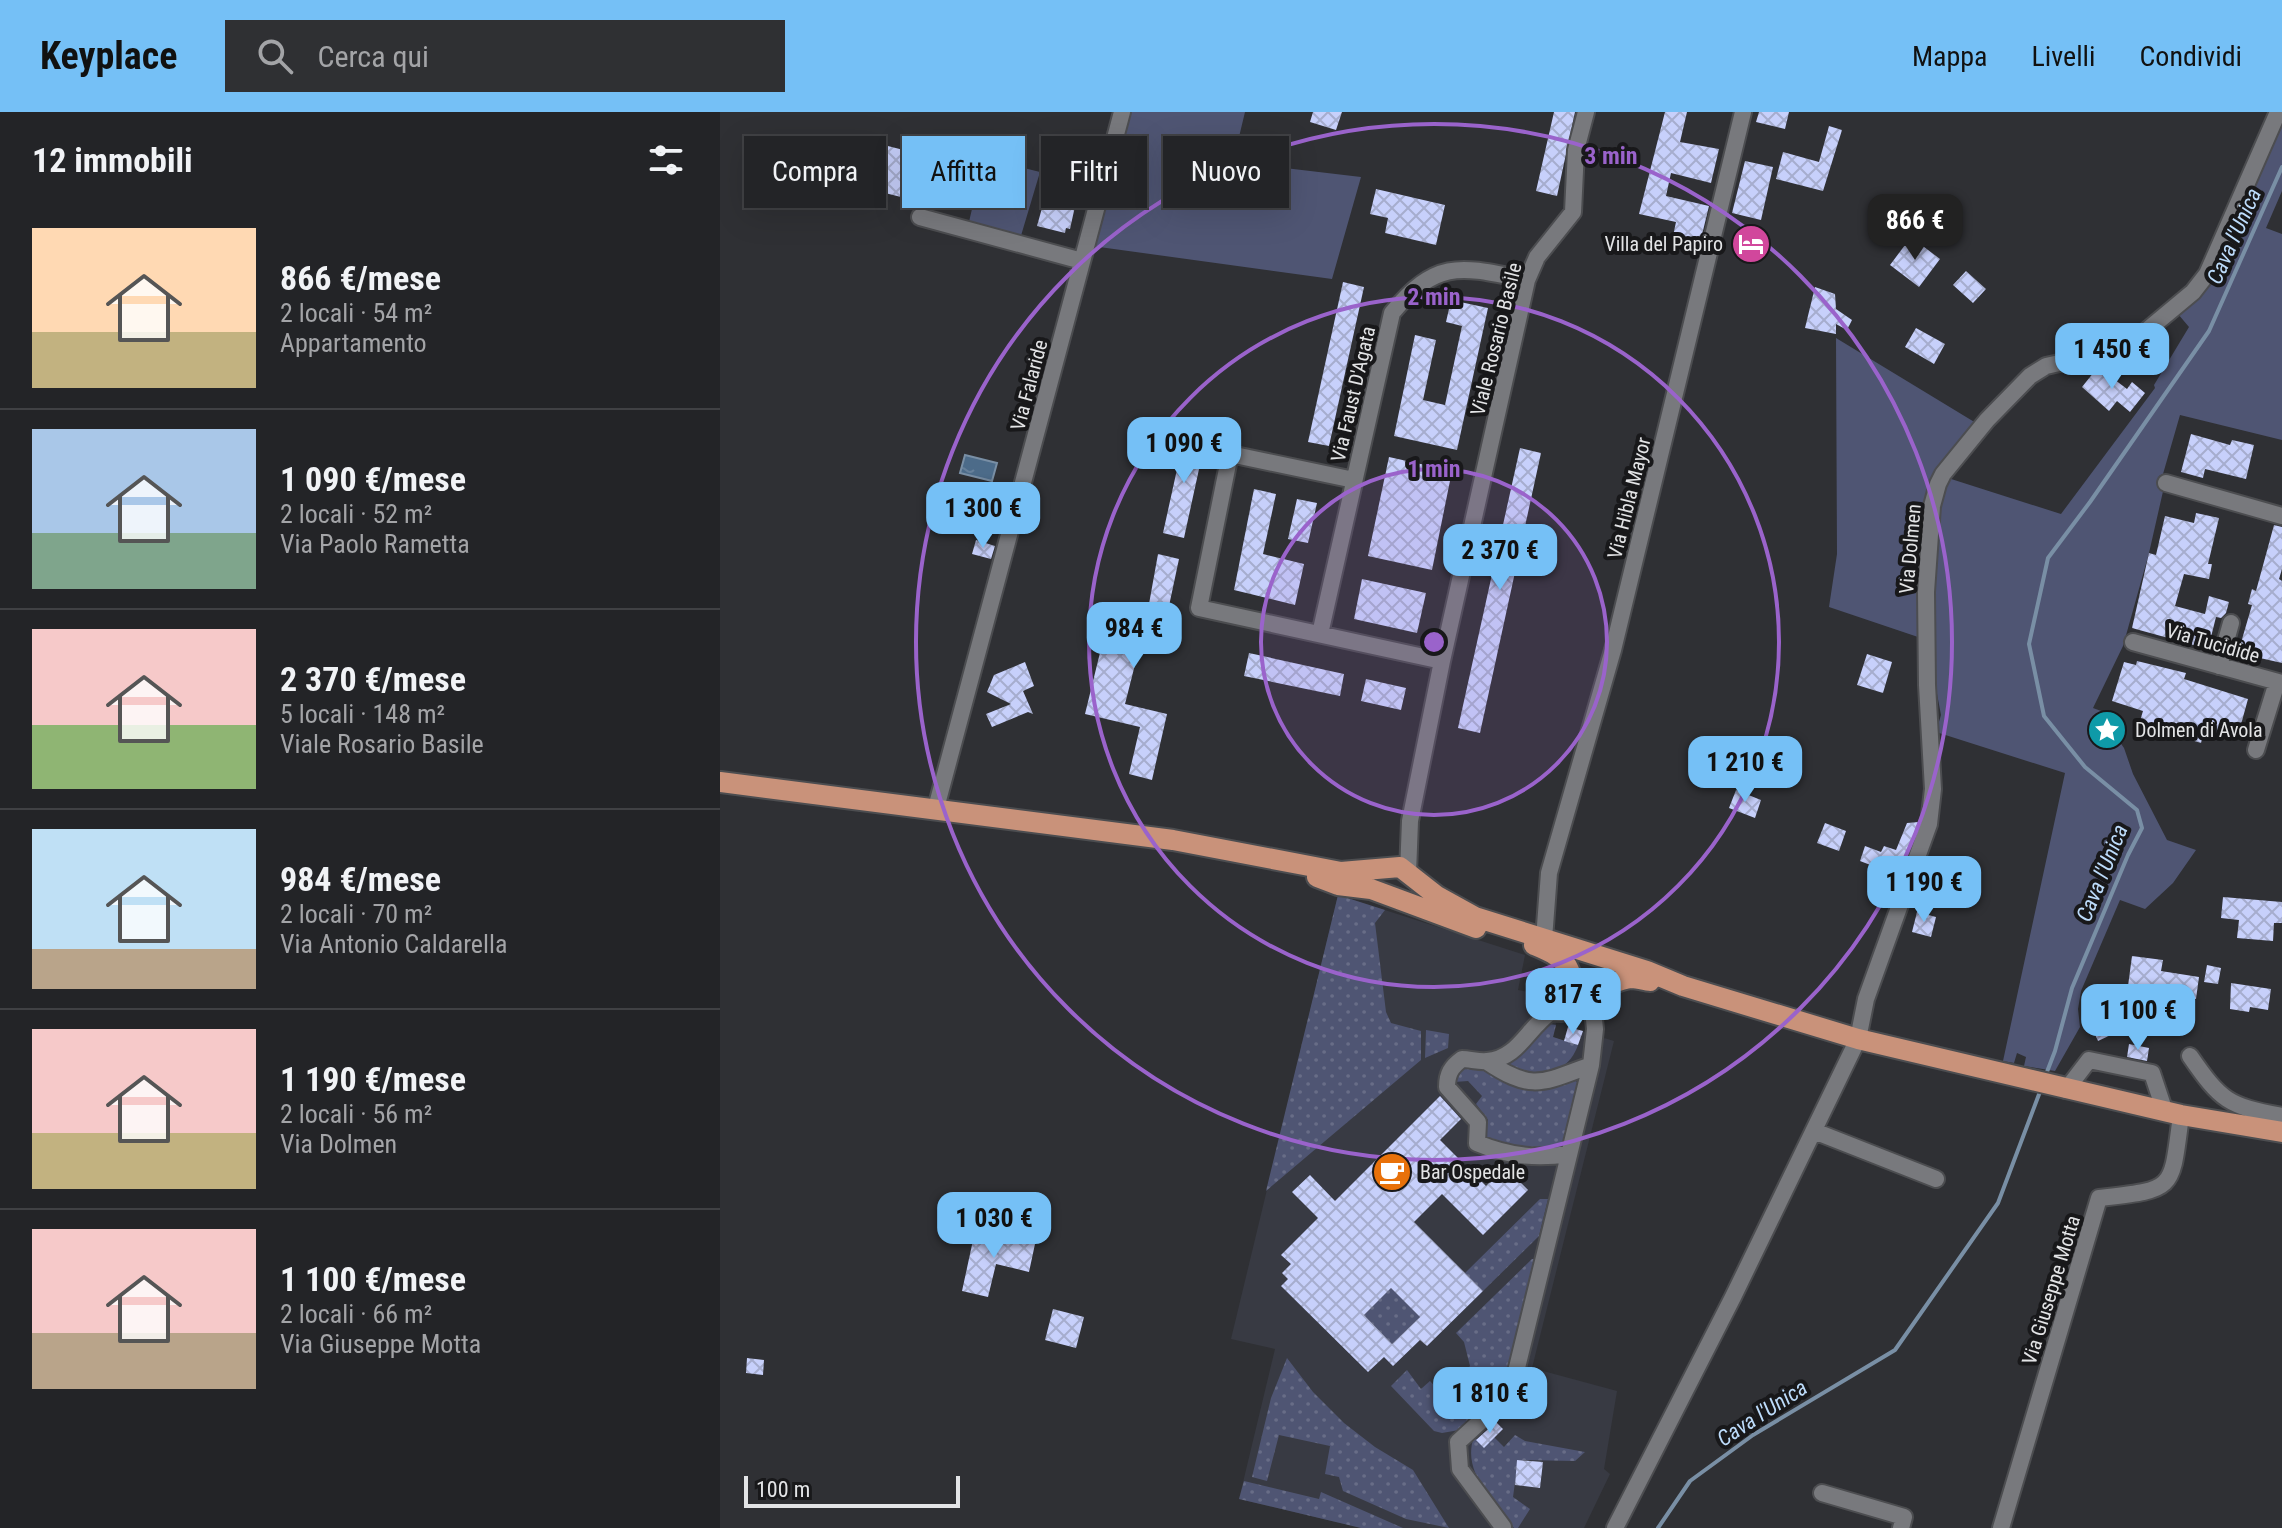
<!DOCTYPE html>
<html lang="it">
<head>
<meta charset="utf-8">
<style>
  body { margin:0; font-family:"Roboto Condensed",sans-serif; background:#2f3033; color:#f1f3f6; height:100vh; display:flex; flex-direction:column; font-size:30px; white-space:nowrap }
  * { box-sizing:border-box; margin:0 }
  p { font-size:26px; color:#a3a4a7 }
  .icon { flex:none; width:44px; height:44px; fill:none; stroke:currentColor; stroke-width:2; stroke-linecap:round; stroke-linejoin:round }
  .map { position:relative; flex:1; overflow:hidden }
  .drawer { display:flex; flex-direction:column; background:#232427; width:720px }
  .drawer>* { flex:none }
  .hud { position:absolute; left:24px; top:24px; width:760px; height:72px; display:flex; gap:16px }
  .scale { position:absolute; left:24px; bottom:20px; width:216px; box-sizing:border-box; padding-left:8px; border:4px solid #e3e4e6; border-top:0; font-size:22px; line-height:28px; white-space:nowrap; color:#e3e4e6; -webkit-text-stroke:6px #18181a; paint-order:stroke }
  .price { position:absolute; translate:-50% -68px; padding:0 18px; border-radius:16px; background:#75c0f6; color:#111; font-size:26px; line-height:52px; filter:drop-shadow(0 2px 4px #0008) }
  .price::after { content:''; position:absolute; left:50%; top:48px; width:24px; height:18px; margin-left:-12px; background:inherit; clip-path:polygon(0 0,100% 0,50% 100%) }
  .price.active { background:#222; color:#fff }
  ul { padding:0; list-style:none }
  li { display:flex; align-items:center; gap:24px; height:200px; padding:0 32px }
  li+li { border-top:2px solid #404144 }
  li span { display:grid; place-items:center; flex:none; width:224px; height:160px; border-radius:0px; color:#555 }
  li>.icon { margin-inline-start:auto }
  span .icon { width:96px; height:96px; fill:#fffc; stroke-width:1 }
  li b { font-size:34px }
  h2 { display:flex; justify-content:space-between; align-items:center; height:96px; padding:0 32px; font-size:34px }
  .pill { padding:0 28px; border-radius:0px; background:#232427; box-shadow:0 8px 32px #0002,0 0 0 2px #404144; font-size:28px; line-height:72px }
  .pill.active { background:#75c0f6; color:#111 }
  header { display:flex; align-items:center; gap:48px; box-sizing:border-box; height:112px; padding:0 40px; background:#75c0f6; color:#111 }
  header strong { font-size:38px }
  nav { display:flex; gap:44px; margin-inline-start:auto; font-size:28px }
  .search { width:560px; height:72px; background:#2f3033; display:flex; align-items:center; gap:20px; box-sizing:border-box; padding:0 28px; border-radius:0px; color:#a3a4a7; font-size:30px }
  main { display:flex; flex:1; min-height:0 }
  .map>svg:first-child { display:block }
  .built { fill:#383a43 }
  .grass { fill:#4f5573 }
  .garden { fill:url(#garden-dots) }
  .water { fill:url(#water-ripples); stroke:#798fa5; stroke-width:2 }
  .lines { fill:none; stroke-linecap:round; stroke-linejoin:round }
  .stream { stroke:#798fa5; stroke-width:4 }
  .building { fill:url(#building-cross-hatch); fill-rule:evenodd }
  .minor-casing { stroke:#4c4d50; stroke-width:20 }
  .major-casing { stroke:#4c4d50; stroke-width:24 }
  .minor { stroke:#78797d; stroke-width:16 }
  .major { stroke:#c9927a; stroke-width:20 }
  .ring { fill:none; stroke:#9a63cb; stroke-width:4 }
  .labels { text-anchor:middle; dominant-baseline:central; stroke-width:8; stroke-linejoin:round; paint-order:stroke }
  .poi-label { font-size:20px; fill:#e3e4e6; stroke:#18181a; text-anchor:start }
  .street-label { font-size:20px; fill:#e3e4e6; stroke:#18181a }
  .water-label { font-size:22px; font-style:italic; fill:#bddcfb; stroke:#18181a }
  .centre { fill:#9a63cb; stroke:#18181a; stroke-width:4 }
  .ring-label { font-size:24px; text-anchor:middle; font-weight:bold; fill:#9a63cb; stroke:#18181a; stroke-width:8; stroke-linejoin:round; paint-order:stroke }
</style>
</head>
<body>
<header>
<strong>Keyplace</strong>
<div class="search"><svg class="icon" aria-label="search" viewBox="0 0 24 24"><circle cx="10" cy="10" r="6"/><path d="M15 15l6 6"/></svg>Cerca qui</div>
<nav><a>Mappa</a><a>Livelli</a><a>Condividi</a></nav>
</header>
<main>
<section class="drawer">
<h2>12 immobili<svg class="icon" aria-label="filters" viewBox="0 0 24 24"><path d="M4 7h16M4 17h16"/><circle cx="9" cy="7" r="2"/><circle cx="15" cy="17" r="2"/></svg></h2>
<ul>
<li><span style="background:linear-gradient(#ffd9b3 65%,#c2b280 0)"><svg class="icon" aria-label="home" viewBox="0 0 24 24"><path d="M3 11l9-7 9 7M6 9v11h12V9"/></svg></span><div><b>866 €/mese</b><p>2 locali · 54 m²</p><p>Appartamento</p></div></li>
<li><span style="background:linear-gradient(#a9c7e8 65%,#7fa58c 0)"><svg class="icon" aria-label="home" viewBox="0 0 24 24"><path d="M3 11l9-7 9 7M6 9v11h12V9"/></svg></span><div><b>1 090 €/mese</b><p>2 locali · 52 m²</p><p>Via Paolo Rametta</p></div></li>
<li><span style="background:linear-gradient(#f6c9c9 60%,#8fb573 0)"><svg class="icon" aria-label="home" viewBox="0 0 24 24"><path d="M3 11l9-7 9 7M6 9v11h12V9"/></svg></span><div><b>2 370 €/mese</b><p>5 locali · 148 m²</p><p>Viale Rosario Basile</p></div></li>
<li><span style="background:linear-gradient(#bfe0f5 75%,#b9a48a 0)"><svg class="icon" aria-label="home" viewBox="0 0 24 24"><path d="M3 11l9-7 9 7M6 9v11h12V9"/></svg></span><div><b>984 €/mese</b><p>2 locali · 70 m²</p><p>Via Antonio Caldarella</p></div></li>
<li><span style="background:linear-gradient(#f6c9c9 65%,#c2b280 0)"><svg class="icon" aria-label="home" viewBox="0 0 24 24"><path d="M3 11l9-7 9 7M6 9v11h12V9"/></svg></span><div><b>1 190 €/mese</b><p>2 locali · 56 m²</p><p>Via Dolmen</p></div></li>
<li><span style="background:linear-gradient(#f6c9c9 65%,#b9a48a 0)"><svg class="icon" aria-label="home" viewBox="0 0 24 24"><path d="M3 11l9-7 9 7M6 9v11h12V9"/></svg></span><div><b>1 100 €/mese</b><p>2 locali · 66 m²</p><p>Via Giuseppe Motta</p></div></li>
</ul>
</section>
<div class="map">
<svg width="1562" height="1416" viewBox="0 0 1562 1416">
  <defs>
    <pattern id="garden-dots" width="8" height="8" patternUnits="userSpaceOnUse" patternTransform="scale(2)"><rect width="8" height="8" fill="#4f5573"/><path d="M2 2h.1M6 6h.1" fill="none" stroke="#686d87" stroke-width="1.8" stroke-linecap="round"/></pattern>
    <pattern id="water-ripples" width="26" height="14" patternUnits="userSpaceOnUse" patternTransform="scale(2)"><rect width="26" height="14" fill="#4c6b89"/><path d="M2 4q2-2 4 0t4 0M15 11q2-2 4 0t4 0" fill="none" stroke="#66809a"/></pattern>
    <pattern id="building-cross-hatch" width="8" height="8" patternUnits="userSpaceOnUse" patternTransform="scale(2)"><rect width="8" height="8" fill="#c7d0fb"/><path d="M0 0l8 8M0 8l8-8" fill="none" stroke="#a6adce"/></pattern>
  </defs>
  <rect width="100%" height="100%" fill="#2f3034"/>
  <!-- built -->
  <path class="built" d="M618,783l187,60 -7,35 34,6 4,29 -3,12 11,4 4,-14 46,14 -82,327 85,23 -13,78 6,5 -26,54h-223l-122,-29 36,-150 -44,-10z"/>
  <!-- grass -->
  <path class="grass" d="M407,0h118l-12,50 128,15 -29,102 -240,-33z
    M1562,14v65l-16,37 16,6v206l-102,-25 -17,59 -4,2 -2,7 7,4 -15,66 -26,93 -30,62 19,7 3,20 9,13 9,26 34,66 29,10 -23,33 -28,26 -25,-9 -39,91 -3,18 2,18 -25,44 -31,-5 2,-9 -9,-4 -3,10 -11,-2 62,-288 -129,-41 5,-17 -7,-37 -2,-43 3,-124 13,-33 113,36 94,-126 -1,-3 35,-58 -11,-13 26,-23 9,-12z
    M264,46l56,14 -20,67 -52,-13z
    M1116,226l140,85c-12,13 -26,27 -36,42 -29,45 -22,120 -22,172l-89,-30 8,-53z"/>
  <!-- garden -->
  <path class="garden" d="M618,783l47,15 -10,13 11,89 5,11 30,8v29l-155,131z
    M822,911l14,2 -3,12 25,8c-12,34 -44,30 -72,21l11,-9z
    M706,918l23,4 -1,14 -23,10z
    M739,955l30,4 24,15 12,2 51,-7 3,3c-4,17 -6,40 -14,55 -15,25 -61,6 -82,1l5,-20 -12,-16 6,-8 -14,-15 -14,1z
    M820,1087h8l-9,37 -56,55 -18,-18z
    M812,1147h6l-35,125 -35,40 -9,6 -17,3 -8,-2 -43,-45 16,-16 14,19 9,-8 14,15 26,-30 -6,-24 -8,-9z
    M671,1176l29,29 -28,27 -28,-29z
    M567,1246l26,34 31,31 31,24 38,23 36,58 -43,-9 -63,-28 -4,-14 -14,-3 5,-28 -51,-11 -12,46 -15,-4 19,-79z
    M795,1323l10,6 60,11 -10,9 -57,-1 -5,37 17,12 -12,19h-4c-19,-25 -53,-56 -40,-91l10,10 10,-10 10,10z
    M524,1369l75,18 2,-7 82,36h-42l-122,-29z"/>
  <!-- water -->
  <path class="water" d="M245,343l32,8 -5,18 -32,-8z"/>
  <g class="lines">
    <!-- stream -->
    <path class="stream" d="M1325,965l10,-26 17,-63 56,-133 14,-27 -5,-18 -52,-43 -41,-51 -15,-72 19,-86 42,-56 119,-171 73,-164
      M938,1416l32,-47 63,-46 142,-85 103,-147 43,-114"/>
  </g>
  <!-- building -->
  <path class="building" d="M593,0h29l-6,18 -26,-8z
    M834,0h21l-18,84 -21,-5z
    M945,0h22l-7,30 39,7 -8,34 -40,-10 -5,23 43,10 -9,37 -27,-7 3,-14 -37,-8z
    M1039,0h30l-4,17 -29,-7z
    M1109,14l13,4 -19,61 -47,-12 7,-27 36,10z
    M156,31l75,19 3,-12 19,5 -10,41 -27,-7 1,-5 -30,-8 -6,21 -36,-9z
    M337,42l28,7 -15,68 -4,-1 -1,5 -28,-7z
    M1025,49l28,6 -12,53 -29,-7z
    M656,77l69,16 -9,40 -51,-12 3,-15 -18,-4z
    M1191,125l29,22 -21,28 -29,-22z
    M1246,159l20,18 -13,14 -20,-18z
    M623,170l21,5 -35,159 -21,-4z
    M1095,175l20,7 1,15 16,11 -5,10 -11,-6v10l-31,-6z
    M731,188l37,8 -31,142 -63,-14 21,-101 21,5 -13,60 22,5 17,-79 -16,-4z
    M1196,216l29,16 -11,20 -29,-17z
    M1378,255l29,22 5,-7 13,11 -15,19 -13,-11 -8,10 -27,-24z
    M465,321l21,4 -22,101 -21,-5z
    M1471,322l39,11 2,-5 22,5 -8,34 -41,-10 -2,9 -22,-6z
    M800,336l21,5 -61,280 -22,-5z
    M669,345l63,14 -20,99 -64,-14z
    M534,377l22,5 -13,60 41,10 -9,41 -61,-15z
    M577,387l20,4 -9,40 -20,-4z
    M1476,401l23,5 -11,46h4l-3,15 -25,-5 -9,32 30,8 4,-18 20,6 -3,11 -5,5 -5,-1 -8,32 -76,-21 17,-75 7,2 9,-39 29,7z
    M1554,413l8,2v42l-3,10 3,2v82l-44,-10 14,-48 -4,-1 4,-15 4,2z
    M256,428l19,6 -4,13 -19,-5z
    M438,442l21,5 -13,61 9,1 -2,12 -12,-3 -2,11 -17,-4 -17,67 42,10 -15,66 -23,-6 11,-47 -55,-13 22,-90 12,2 3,-13 25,2z
    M642,467l64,14 -9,40 -63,-14z
    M529,541l95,21 -4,22 -96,-20z
    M1147,542l25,8 -9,31 -26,-8z
    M1417,549l49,12 -2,6 64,20 -11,40 -32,-9 -4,13 -62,-19 4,-13 -31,-10 12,-39 12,3z
    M305,550l9,24 -11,5 10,23 -5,-2 -36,15 -6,-13 25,-10 -24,-12 7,-17z
    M646,567l40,9 -5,22 -40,-9z
    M1016,678l25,10 -6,18 -26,-10z
    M1198,710l-19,54 -39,-15 5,-15 16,6 3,-6 12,4 11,-27z
    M1105,711l21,8 -7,20 -22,-8z
    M1503,785l59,5v21h-8l-1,18 -36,-3 2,-18 -18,-2z
    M1197,800l19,5 -5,20 -19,-5z
    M1412,844l31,4 -2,11 38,6 -3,22 -40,-4v4l-12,-2 1,-9 -17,-2z
    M1487,853l14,3 -3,16 -14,-2z
    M1511,871l40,6 -3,21 -18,-3 -1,5 -19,-3z
    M1389,908l6,13 -17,8 -6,-13z
    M848,915l15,4 -5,14 -14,-4z
    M1409,932l20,4 -2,13 -20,-4z
    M720,984l21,23 -21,21 46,46 19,-19 23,23 -45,45 -41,-41 -28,28 69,69 -56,55 -7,-6 -27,26 -9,-9 -16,15 -87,-86 7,-7 -6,-6 9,-9 -10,-9 37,-37 -26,-26 18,-17 25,26zM671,1176l29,29 -28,27 -28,-29z
    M255,1119l60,13 -6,28 -33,-8 -8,33 -26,-6z
    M333,1197l31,8 -8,31 -31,-8z
    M27,1246l17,2 -1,15 -17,-2z
    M776,1310l7,7 -19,19 -8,-8z
    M797,1348l26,2 -3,26 -25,-3z"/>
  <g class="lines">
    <defs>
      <path id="minor" d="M200,105l162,44
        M634,368l-124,-26 -31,154 243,53
        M1446,371l116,33
        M600,522l72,-321c46,-56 71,-46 135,-33
        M1413,530l149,41
        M1499,554l12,-43
        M1536,638l21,-68
        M216,696l186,-696
        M688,761l2,-52 32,-160 85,-381 10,-23 36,-45 3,-62 10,-38
        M824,827l5,-66 64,-223 130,-538
        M1470,944c31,45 38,50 92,60
        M766,949c46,31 56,22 105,4
        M1346,978l23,-30 63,13 13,39
        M1094,1019l122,48
        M849,1042c-33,5 -61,2 -92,-11l1,-21 -31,-35c0,-13 4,-20 15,-28 8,0 17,3 25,2 31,-2 41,-34 64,-49l11,1 31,-5
        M1102,1381l82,24 -3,11
        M783,1415l-43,-58 -2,-27 37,-34 20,-32 76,-311 4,-36 -3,-29 2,-10
        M895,1416l118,-231 125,-258 8,-40 63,-175 4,-35 -6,-104 -1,-93 6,-86 6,-22 5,-10 44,-54 43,-44 16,-10 71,-16 16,-8 60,-50 14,-18 71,-162
        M1281,1416l98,-330c77,-9 72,-6 82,-83"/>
      <path id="major" d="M0,670l453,58 168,32 59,-5 37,29 38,21 172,54 36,15 175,53 323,76 101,17
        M597,765l21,8 33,4 105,39
        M814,833c12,5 30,12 35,25 4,9 2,16 13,20 13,4 34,-11 49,-12 6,0 13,2 19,3"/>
    </defs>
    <!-- minor casing -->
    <use href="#minor" class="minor-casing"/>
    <!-- major casing -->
    <use href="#major" class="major-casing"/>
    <!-- minor -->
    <use href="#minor" class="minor"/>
    <!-- major -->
    <use href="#major" class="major"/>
  </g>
  <!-- distance rings -->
  <circle cx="714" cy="530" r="173" fill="#9a63cb" fill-opacity=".12"/>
  <g class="ring">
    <circle cx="714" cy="530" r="173"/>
    <circle cx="714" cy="530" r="345"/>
    <circle cx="714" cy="530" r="518"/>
  </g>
  <!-- icons -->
  <defs>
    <symbol id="hotel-disc" viewBox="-11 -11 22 22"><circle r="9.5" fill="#d1479c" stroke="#18181a"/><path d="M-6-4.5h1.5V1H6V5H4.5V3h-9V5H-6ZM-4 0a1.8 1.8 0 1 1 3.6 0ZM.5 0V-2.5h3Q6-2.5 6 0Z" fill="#fff"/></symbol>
    <symbol id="sight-disc" viewBox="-11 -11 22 22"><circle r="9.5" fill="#0f9aa8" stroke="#18181a"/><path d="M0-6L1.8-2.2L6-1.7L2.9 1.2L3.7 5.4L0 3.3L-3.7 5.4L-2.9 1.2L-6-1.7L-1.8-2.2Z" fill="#fff"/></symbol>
    <symbol id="cafe-disc" viewBox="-11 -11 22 22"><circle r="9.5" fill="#e8710a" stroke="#18181a"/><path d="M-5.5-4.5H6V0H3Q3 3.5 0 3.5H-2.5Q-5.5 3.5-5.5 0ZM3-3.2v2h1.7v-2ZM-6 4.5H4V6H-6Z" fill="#fff"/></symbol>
  </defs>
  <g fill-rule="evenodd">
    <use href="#hotel-disc" x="1009" y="110" width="44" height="44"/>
    <use href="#sight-disc" x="1365" y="596" width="44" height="44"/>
    <use href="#cafe-disc" x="650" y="1038" width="44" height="44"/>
  </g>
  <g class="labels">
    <!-- poi labels -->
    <g class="poi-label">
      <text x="1003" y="132" text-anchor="end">Villa del Papiro</text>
      <text x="1415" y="618">Dolmen di Avola</text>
      <text x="700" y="1060">Bar Ospedale</text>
    </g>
    <!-- street labels -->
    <g class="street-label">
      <text transform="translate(776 227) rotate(-76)">Viale Rosario Basile</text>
      <text transform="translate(309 273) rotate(-75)">Via Falaride</text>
      <text transform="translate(633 282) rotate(-77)">Via Faust D'Agata</text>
      <text transform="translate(909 386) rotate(-76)">Via Hibla Mayor</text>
      <text transform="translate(1190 437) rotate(-85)">Via Dolmen</text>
      <text transform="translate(1493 531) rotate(16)">Via Tucidide</text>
      <text transform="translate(1331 1178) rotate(-73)">Via Giuseppe Motta</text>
    </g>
    <!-- water labels -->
    <g class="water-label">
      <text transform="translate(1514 124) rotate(-66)">Cava l'Unica</text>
      <text transform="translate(1382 761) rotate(-68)">Cava l'Unica</text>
      <text transform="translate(1042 1301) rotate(-33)">Cava l'Unica</text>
    </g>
  </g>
  <circle cx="714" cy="530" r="12" class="centre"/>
  <g class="ring-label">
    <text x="891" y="52">3 min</text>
    <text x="714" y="193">2 min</text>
    <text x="714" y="365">1 min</text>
  </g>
</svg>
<div class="scale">100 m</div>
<b class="price active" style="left:1195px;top:150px">866 €</b>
<b class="price" style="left:1392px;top:279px">1 450 €</b>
<b class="price" style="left:464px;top:373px">1 090 €</b>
<b class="price" style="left:263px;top:438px">1 300 €</b>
<b class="price" style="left:780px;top:480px">2 370 €</b>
<b class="price" style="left:414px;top:558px">984 €</b>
<b class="price" style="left:1025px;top:692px">1 210 €</b>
<b class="price" style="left:1204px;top:812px">1 190 €</b>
<b class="price" style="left:853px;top:924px">817 €</b>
<b class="price" style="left:1418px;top:940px">1 100 €</b>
<b class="price" style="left:274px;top:1148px">1 030 €</b>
<b class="price" style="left:770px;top:1323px">1 810 €</b>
<div class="hud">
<a class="pill">Compra</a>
<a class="pill active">Affitta</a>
<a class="pill">Filtri</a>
<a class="pill">Nuovo</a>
</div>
</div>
</main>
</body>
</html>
